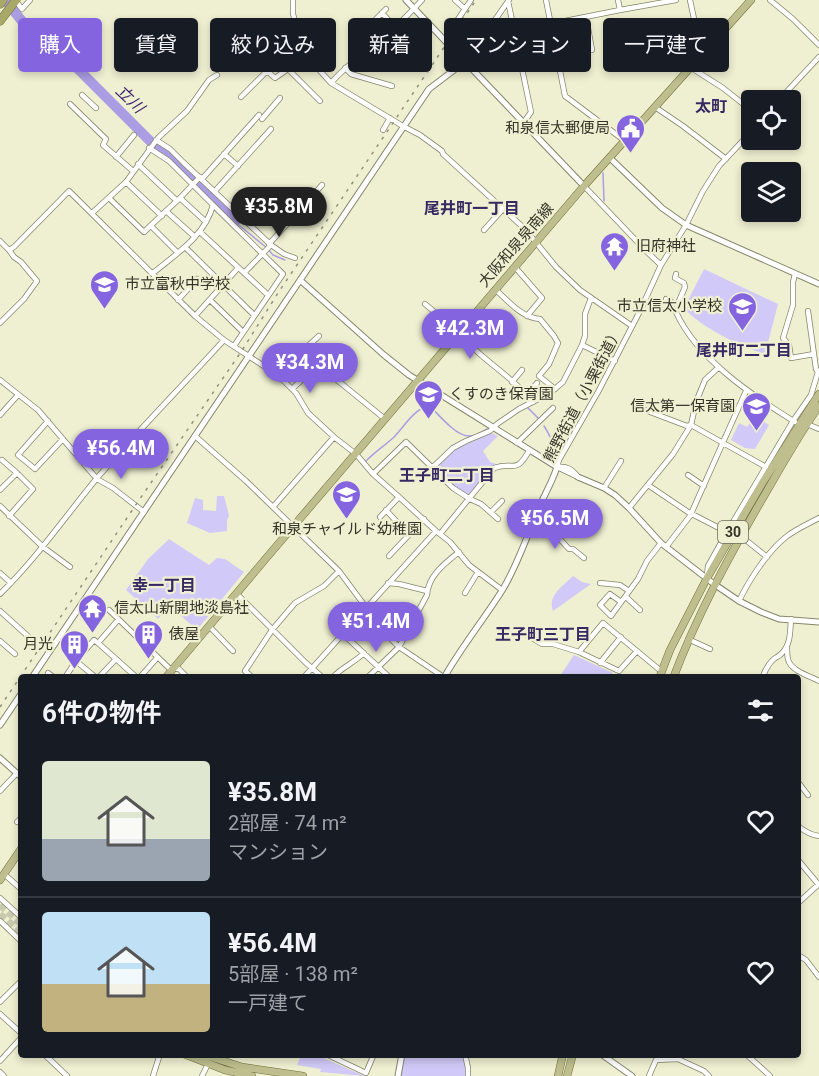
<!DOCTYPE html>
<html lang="ja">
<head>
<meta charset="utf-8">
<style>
  body { margin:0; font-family:Roboto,"Noto Sans JP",sans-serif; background:#242831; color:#f1f3f6; height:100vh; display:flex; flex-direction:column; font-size:22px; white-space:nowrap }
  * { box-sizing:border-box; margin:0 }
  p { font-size:20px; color:#9ea1a6 }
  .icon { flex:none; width:33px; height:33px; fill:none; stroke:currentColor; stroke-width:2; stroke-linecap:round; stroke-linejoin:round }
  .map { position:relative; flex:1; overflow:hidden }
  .sheet { position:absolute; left:18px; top:674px; width:783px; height:384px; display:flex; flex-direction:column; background:#171b24; border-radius:6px; box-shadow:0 3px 9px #0003 }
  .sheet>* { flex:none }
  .hud { position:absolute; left:18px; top:18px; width:783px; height:54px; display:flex; gap:12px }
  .fabs { position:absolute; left:741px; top:90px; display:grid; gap:12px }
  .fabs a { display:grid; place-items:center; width:60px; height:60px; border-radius:6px; background:#171b24; box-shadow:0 3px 9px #0003; font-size:30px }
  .price { position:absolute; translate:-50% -51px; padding:0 14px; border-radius:21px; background:#8464df; color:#fff; font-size:20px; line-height:39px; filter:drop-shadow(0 2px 3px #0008) }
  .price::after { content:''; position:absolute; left:50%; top:36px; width:18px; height:14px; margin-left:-9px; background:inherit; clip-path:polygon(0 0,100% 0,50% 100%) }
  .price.current { background:#222; color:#fff }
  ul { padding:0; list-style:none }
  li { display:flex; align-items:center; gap:18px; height:150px; padding:0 24px }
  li+li { border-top:2px solid #363941 }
  li span { display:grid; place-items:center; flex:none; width:168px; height:120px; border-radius:6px; color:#555 }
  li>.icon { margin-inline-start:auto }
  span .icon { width:72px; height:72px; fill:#fffc; stroke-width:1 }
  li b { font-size:26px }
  h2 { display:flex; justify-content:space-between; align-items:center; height:72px; padding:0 24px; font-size:26px }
  .pill { padding:0 21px; border-radius:6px; background:#171b24; box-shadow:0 3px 9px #0003; font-size:21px; line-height:54px }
  .pill.current { background:#8464df; color:#fff }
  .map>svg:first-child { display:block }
  .green { fill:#d1caf8 }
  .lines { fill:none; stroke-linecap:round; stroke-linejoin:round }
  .stream { stroke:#aa9de3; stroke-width:1.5 }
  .river { stroke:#aa9de3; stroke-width:10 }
  .primary-tunnel { stroke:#cacaaf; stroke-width:7; stroke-dasharray:7 3.5; stroke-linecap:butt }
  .minor-casing { stroke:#85866a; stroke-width:6 }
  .tertiary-casing { stroke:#85866a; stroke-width:7 }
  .primary-casing { stroke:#71723a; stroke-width:8 }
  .trunk-casing { stroke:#71723a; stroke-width:9 }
  .minor { stroke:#fff; stroke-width:4.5 }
  .tertiary { stroke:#fff; stroke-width:5 }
  .primary { stroke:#bebe8e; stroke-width:7 }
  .trunk { stroke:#a8a868; stroke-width:8 }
  .rail { stroke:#92927d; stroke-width:1.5; stroke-dasharray:3 6; stroke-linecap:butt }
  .labels { text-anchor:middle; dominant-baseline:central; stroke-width:4.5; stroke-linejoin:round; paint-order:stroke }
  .shield { fill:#eff0d1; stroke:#6c6c5b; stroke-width:1.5 }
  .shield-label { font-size:14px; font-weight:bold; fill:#343428 }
  .poi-label { font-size:15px; fill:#343428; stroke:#eff0d1; text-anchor:start }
  .street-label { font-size:15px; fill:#343428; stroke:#eff0d1 }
  .water-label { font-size:16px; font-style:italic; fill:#361c6c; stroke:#eff0d1 }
  .neighbourhood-label { font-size:16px; font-weight:bold; fill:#372863; stroke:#eff0d1 }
</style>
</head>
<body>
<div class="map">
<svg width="819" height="1076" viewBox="0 0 819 1076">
  <rect width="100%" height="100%" fill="#eff0d1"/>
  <!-- green -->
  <path class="green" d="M704,269l74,35 -13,50c-23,-7 -65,-27 -81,-46z
    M755,416l14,9 -14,24 -10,-1 -14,-8 8,-17 8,4z
    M492,433l6,3 -15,15 7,11 9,3 -30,30h-2l-19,-14 -13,-12v-3l19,-17z
    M217,496h7l5,19 -2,6v10l-17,2 -23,-10 8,-25 8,2v10l13,1z
    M169,539l40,26 8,-7 8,1 19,13 -47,58 -27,-24 -12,13 -32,-29 22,-31z
    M573,576l9,6 9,2 -38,27c-6,-15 10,-25 20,-35z
    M574,655l39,18 -3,3h-50z
    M295,1055h22l47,21 -44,-4 1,-3 -24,-4 3,-7z
    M405,1055h57l3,9 1,12h-65z"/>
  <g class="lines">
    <!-- stream -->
    <path class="stream" d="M603,173l1,28
      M235,222l32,26 6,7 12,5
      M527,407l11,11
      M544,426c8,12 5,14 18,23
      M366,461c9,-9 18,-15 27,-23 12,-12 19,-27 36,-33 9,9 27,31 39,31 6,1 14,-4 19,-7"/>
    <!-- river -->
    <path class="river" d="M5,0l38,47 31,18 78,78c32,21 58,51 83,79"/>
    <!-- primary-tunnel -->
    <path class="primary-tunnel" d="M0,905l21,19
      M0,914l21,19"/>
    <defs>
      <path id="minor" d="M15,0l7,9 8,-9
        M293,0v14l11,39 27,30 70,42 19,10 22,16 1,3 82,75 31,38 24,23 52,36
        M455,0l10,9
        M546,0l19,96 60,45
        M618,0l2,10 56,-10
        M690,0l6,28 16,13
        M770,0l23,19 26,26
        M508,1l23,111 -7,10
        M382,13l13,14
        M586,17l6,33
        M376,19l10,-10
        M515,31l105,-21
        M444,40l27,-40
        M246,47l17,15
        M274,52l14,-12 11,-5
        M466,61l43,-61
        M690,67l33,21 29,23
        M345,68l6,6 41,12
        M474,70l46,-8
        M267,71l-6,-8 13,-11 15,16 -1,1
        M331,83c15,-18 33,-29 50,-43 15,-12 28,-26 41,-40
        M82,95l14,13
        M241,97l26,-26 8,7 13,-9 32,32
        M779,100l40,-43
        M70,104l36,35 -3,6 30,26
        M655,107l28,19 43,33
        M262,119l18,-21
        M383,130l7,-12
        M156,140l14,9 13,13 88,83 -27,28
        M149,148l20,13 44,44c-8,31 -37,49 -60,68
        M224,154l14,12
        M116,157l18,-22
        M138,164l39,37
        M200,177l-20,21 26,24
        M202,179l57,-64
        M126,182l36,34
        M584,186l62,65 15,14
        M215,191l56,-62
        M109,198l35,34 22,-21
        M180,198l-14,13 29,26
        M213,205l70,69 -49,72
        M92,213l34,-31 32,-44 29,-27 22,-31 8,-5
        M151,226l27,27
        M484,230l19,-21
        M200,232l68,63
        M0,241l9,9 5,-3 55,-56 126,125 29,24 46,30 15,12 11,11 12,20 26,24 22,17 17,20 26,23 37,34 14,11 19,23 33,25
        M269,244l53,-59
        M271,245l13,9 11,4
        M185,247l69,68
        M515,267l27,31 -15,18
        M676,274l-1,4 9,5 1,4 -9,21v4c21,47 77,84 119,110
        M795,274l-2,8v23l-10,33 6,7 2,13 23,-4
        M495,289c13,12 27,29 45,30l14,17 4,7 -9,21 -10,12 16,13
        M666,299l11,6
        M178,300l19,-21
        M210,300l33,32
        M425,304c20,16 37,34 56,51 16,14 39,30 52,47
        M808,311l8,58 2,3
        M195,316l43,-48
        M0,323l24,-24 13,-18 -16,-19 -7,-5 -5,-7
        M582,345l33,16
        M276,375l43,-39
        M0,380l38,30 59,69 16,9 31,24
        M337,380l48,39
        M512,382l10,-12
        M292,389l32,-30
        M527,395l10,-12
        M645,410l42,16 4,-1 75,42
        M0,415l18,-20
        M48,421l-30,34 17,14 28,-30
        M807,424l12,5
        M195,436l51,45 93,90 46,62 14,14 43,29
        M517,443l36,-35
        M2,460l15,13
        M557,467l2,-7 39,-68 42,-81 21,-46 25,-40 17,-34 16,-25 33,-35
        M557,467c10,-1 15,2 21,10
        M557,467l21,10
        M432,468l21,-20 13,-7 24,-10 7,-7 22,-15 31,-16 13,-11 19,-37 3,-9v-22l6,-16
        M373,474l33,-32 47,46 17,11 11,5 17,15
        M688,475l16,11
        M648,485l40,27 39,20
        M604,488l17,-27
        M0,490l17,-17 16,16 -24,27
        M0,506l43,41 27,20
        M273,507l61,-70
        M629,508l44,-54 18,-29 5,-23 9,-22 14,-13
        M386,510l10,11
        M491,512l11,-11
        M380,517l19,-20
        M532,527l15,5 11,5 11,12h4l11,9
        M440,534l54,-66c21,-7 21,7 35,-17
        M747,541l20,16
        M666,547l24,-31 56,-125
        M389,556l35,-37
        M0,573l11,10
        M707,575l1,-9 19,-34 66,-111 18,-26 7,-23 1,-1
        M388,583l11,1 28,7
        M600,583l20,2 9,6
        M465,593l13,-21
        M0,594c36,-35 65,-77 97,-116 41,-47 85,-92 127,-138
        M237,594l69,69 15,13
        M626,597l14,13
        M739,601c10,-21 29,-50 47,-64 10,-8 22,-13 33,-19
        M621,602l-11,-8 -10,11 11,11 27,-37 9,-18 14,-18
        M109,610l60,58 10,1 7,7
        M0,611l30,27
        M210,627l23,24
        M343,634l45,42
        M529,636l13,8h11l26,8 24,-29 58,48
        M688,639l22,10
        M0,641l15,13
        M98,643l18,16
        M787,647c0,5 0,11 2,15 5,10 21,14 30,19
        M579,652l40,19 18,-20
        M76,661l18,15
        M600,663l21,-26
        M48,673l4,3
        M66,676l10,-15 18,-21 4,3 20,-23
        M100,676l16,-17 19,17
        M141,676l16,-18
        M251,676l-6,-5 27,-41 23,-27 29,-17 15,-15
        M305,676l131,-145
        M334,676c9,-9 21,-14 30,-23
        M369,676l30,-29 28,-52c1,-19 17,-31 32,-43
        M763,676c2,-5 6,-13 11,-17 2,-2 6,-3 8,-6 9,-9 8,-22 9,-34
        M798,782l10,13
        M0,791l17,-18
        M17,822l4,-4
        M798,826c6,5 13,9 21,10
        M798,860l21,25
        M4,874l17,15
        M0,898l21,19
        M798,903l21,-19
        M0,921l21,20
        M798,955l8,5 13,17
        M0,1002l21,-21
        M0,1014l21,19
        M44,1054l23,22
        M326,1054l40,19 8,-19
        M465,1054l3,14v8
        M746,1054l24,22
        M0,1061l21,-23
        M0,1072l4,4
        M153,1076l7,-22
        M202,1076l6,-12
        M649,1076l7,-16 22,-1 26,12 5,5"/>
      <path id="tertiary" d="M406,0l178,186
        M610,158l52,50 24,17 133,59
        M300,280l84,75 25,20 148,92c-4,13 -11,25 -17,38 -12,28 -21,57 -37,84 -18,29 -41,57 -58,87
        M578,477l26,11 11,7 14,13 32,35 53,41 25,17 22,11 18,7 40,3
        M33,676l396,-587 37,-28
        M0,725l21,-31
        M0,758l21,19
        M601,1054l31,22
        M398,1076l4,-22"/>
      <path id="primary" d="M167,676l101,-120 316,-370 167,-186
        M660,676l10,-26 37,-72 56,-96 56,-88
        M674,676c23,-60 51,-112 83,-168 20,-34 39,-69 62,-102
        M0,880l21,-31
        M184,1054l41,16 27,6
        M202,1054l40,13 61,9
        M558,1076l5,-22
        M567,1076l6,-22"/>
      <path id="trunk" d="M0,4l3,-4
        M0,21l16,-21"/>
    </defs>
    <!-- minor casing -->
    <use href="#minor" class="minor-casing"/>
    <!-- tertiary casing -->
    <use href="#tertiary" class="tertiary-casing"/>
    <!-- primary casing -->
    <use href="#primary" class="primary-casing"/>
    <!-- trunk casing -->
    <use href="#trunk" class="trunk-casing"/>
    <!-- minor -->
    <use href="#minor" class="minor"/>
    <!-- tertiary -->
    <use href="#tertiary" class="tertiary"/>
    <!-- primary -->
    <use href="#primary" class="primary"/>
    <!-- trunk -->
    <use href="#trunk" class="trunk"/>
    <!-- rail -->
    <path class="rail" d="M0,707l135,-201 106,-154 37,-59 198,-293"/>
  </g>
  <!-- icons -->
  <defs>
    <symbol id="civic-pin" viewBox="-11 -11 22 30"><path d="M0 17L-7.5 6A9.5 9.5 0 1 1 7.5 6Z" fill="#8464df" stroke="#eff0d1"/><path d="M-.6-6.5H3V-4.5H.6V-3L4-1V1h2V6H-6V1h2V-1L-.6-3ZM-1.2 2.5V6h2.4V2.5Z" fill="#fff"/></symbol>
    <symbol id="temple-pin" viewBox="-11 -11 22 30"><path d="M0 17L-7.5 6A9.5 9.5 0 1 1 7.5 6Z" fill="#8464df" stroke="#eff0d1"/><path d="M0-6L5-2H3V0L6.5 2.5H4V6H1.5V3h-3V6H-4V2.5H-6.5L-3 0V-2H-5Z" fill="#fff"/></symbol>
    <symbol id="school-pin" viewBox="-11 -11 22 30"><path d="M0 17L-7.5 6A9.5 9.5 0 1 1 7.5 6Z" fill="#8464df" stroke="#eff0d1"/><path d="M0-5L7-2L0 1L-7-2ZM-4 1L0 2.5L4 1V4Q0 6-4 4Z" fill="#fff"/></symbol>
    <symbol id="building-pin" viewBox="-11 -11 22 30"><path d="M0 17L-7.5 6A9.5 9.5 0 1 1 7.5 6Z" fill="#8464df" stroke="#eff0d1"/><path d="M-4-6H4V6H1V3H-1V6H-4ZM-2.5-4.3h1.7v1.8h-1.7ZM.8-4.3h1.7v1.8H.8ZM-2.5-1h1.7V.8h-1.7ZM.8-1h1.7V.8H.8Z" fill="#fff"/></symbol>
  </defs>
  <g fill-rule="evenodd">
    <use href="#civic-pin" x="614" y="112" width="33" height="45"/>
    <use href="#temple-pin" x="598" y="230" width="33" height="45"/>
    <use href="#school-pin" x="88" y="268" width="33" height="45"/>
    <use href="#school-pin" x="726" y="290" width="33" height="45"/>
    <use href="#school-pin" x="412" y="378" width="33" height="45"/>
    <use href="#school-pin" x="740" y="390" width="33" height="45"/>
    <use href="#school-pin" x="330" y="478" width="33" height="45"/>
    <use href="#temple-pin" x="76" y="592" width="33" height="45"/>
    <use href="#building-pin" x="132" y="618" width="33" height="45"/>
    <use href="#building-pin" x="58" y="628" width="33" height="45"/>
  </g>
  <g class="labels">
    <!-- shield labels -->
    <rect class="shield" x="718" y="521" width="30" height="22" rx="4.5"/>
    <g class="shield-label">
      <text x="733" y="532">30</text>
    </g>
    <!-- poi labels -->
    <g class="poi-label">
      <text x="610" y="128" text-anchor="end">和泉信太郵便局</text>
      <text x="636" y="246">旧府神社</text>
      <text x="125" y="284">市立富秋中学校</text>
      <text x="722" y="306" text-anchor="end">市立信太小学校</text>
      <text x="449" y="394">くすのき保育園</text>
      <text x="735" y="406" text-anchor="end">信太第一保育園</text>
      <text x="347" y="529" text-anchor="middle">和泉チャイルド幼稚園</text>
      <text x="114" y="608">信太山新開地淡島社</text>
      <text x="169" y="634">俵屋</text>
      <text x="53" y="644" text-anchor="end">月光</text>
    </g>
    <!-- street labels -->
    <g class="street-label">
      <text transform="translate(516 245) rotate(-49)">大阪和泉泉南線</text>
      <text transform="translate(583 395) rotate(-62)">熊野街道（小栗街道）</text>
    </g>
    <!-- water labels -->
    <g class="water-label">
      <text transform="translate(130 99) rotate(44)">立川</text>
    </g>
    <!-- neighbourhood labels -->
    <g class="neighbourhood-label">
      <text x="711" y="106">太町</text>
      <text x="472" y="208">尾井町一丁目</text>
      <text x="744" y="350">尾井町二丁目</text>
      <text x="447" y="475">王子町二丁目</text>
      <text x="164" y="585">幸一丁目</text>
      <text x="543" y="634">王子町三丁目</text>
    </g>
  </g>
</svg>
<div class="fabs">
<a><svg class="icon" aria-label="locate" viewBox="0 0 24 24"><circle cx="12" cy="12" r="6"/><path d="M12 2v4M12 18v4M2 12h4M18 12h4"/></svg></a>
<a><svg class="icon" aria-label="layers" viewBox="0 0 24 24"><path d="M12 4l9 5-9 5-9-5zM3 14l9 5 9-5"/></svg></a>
</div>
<b class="price current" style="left:279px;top:238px">¥35.8M</b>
<b class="price" style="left:470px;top:360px">¥42.3M</b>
<b class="price" style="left:310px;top:394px">¥34.3M</b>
<b class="price" style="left:121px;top:480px">¥56.4M</b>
<b class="price" style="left:555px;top:550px">¥56.5M</b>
<b class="price" style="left:376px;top:653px">¥51.4M</b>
<div class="hud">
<a class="pill current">購入</a>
<a class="pill">賃貸</a>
<a class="pill">絞り込み</a>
<a class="pill">新着</a>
<a class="pill">マンション</a>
<a class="pill">一戸建て</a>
</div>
<section class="sheet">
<h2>6件の物件<svg class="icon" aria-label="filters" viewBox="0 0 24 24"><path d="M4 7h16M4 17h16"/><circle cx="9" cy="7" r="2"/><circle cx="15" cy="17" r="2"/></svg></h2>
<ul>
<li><span style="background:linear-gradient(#dfe7d0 65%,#9aa5b1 0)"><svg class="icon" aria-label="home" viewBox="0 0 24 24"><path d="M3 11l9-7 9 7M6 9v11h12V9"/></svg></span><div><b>¥35.8M</b><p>2部屋 · 74 m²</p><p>マンション</p></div><svg class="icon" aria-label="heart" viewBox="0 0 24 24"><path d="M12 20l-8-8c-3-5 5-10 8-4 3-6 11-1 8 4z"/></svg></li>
<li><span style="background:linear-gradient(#bfe0f5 60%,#c2b280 0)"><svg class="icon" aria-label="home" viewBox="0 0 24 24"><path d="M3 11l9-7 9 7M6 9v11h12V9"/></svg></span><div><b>¥56.4M</b><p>5部屋 · 138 m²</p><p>一戸建て</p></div><svg class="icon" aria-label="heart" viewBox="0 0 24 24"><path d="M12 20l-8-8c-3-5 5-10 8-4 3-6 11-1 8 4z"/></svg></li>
</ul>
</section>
</div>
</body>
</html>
